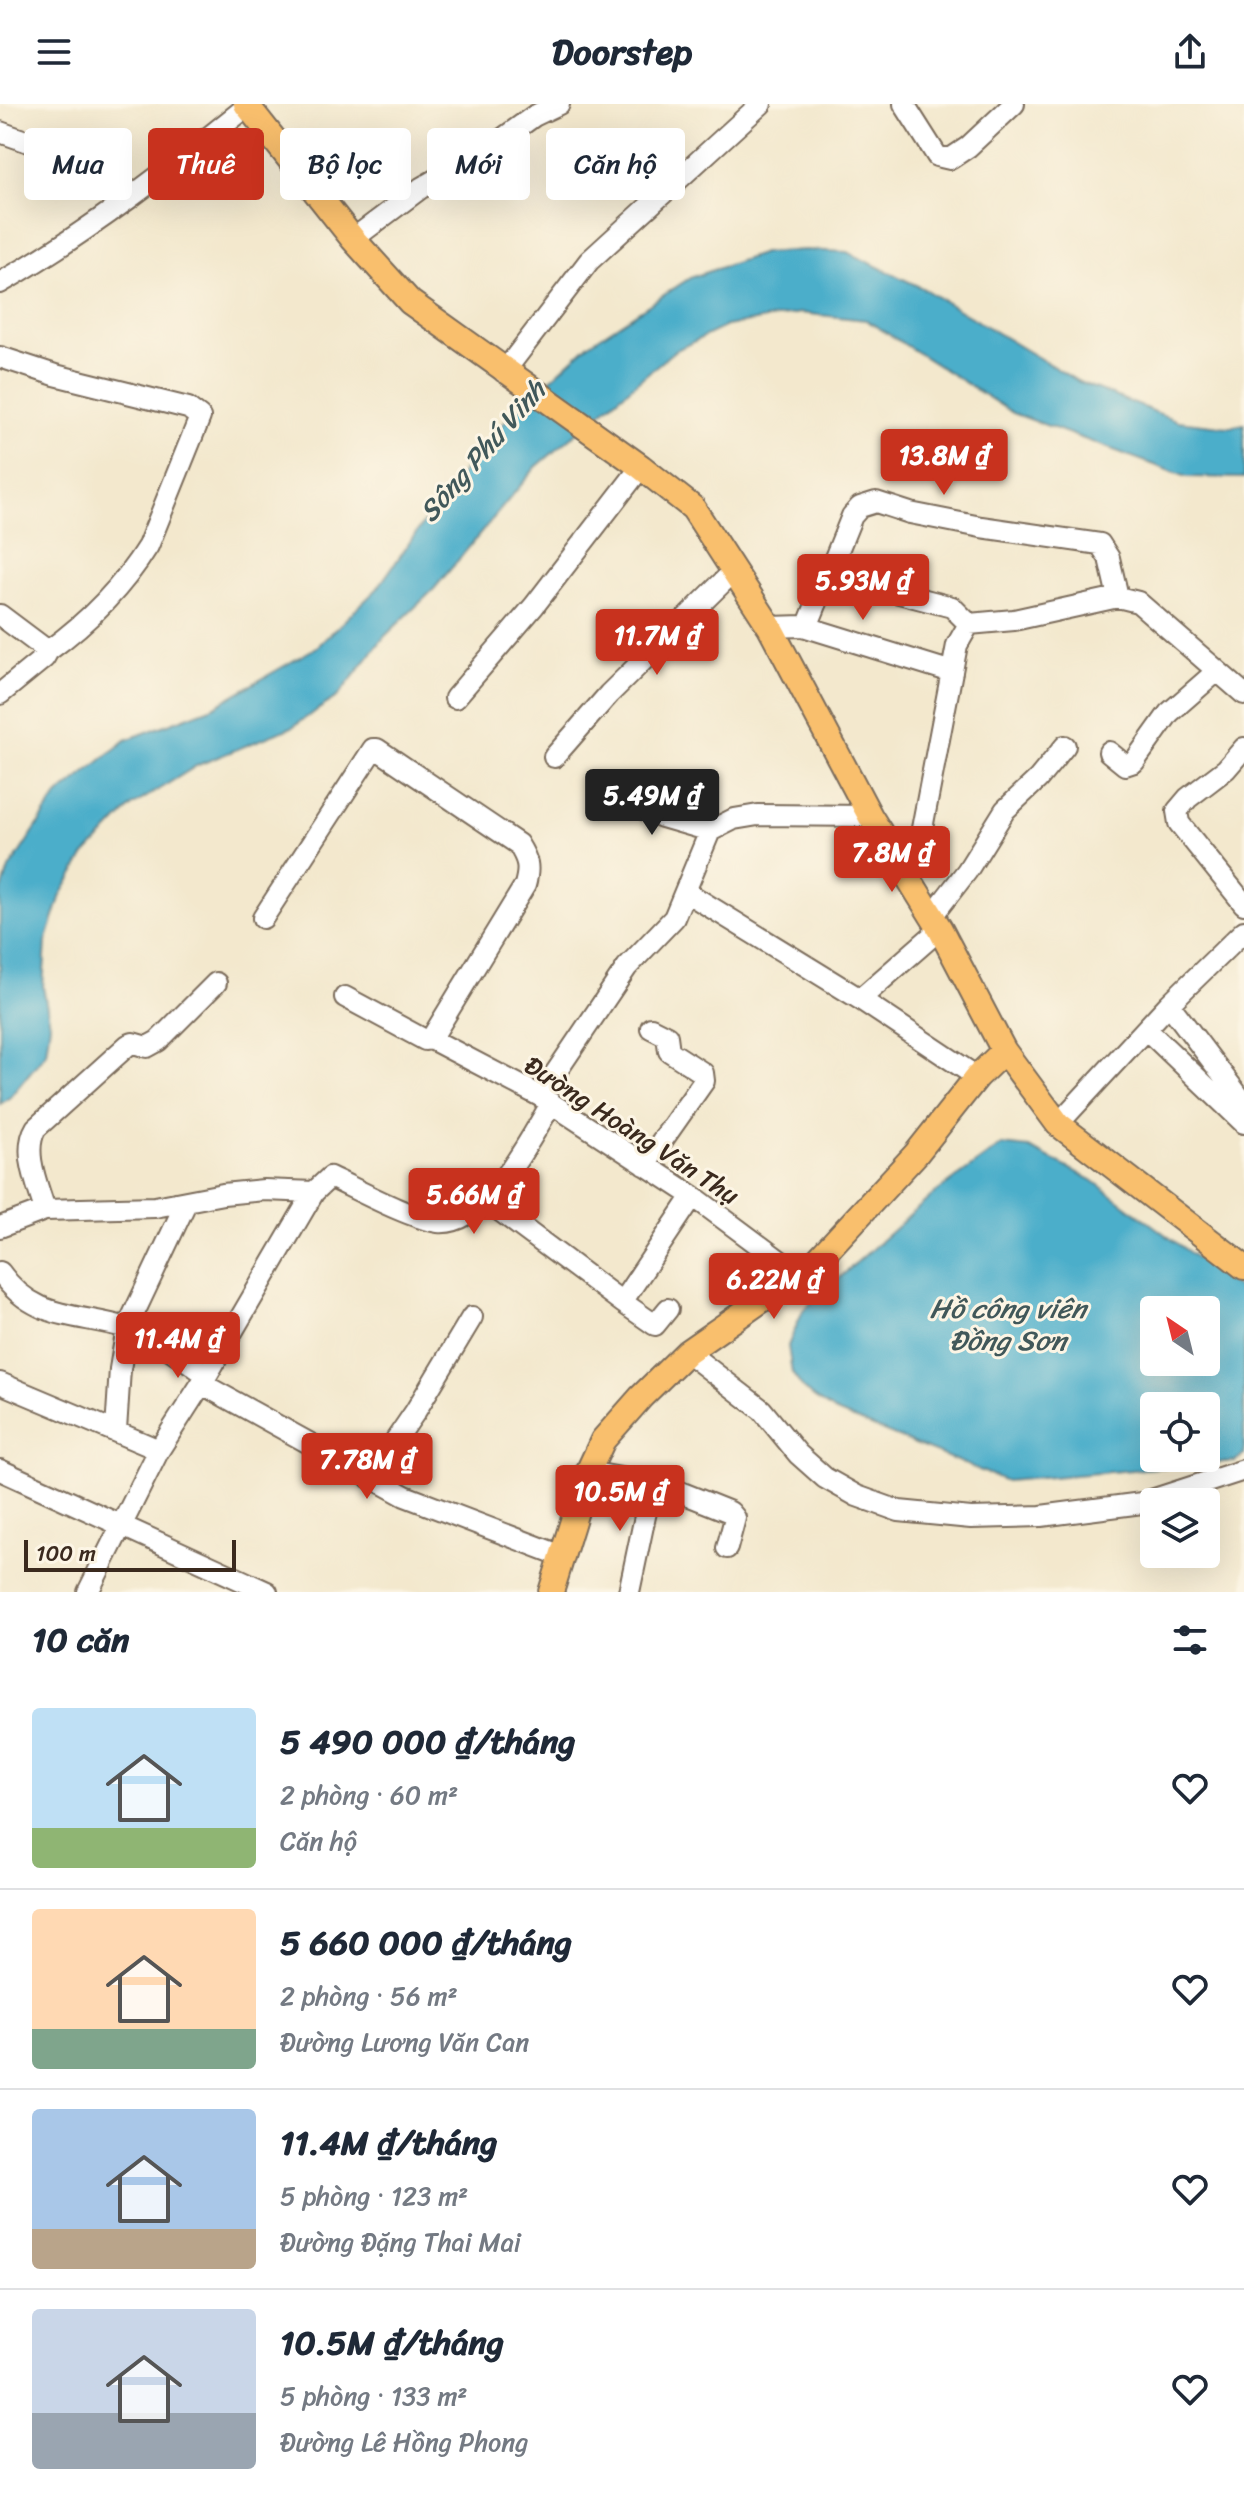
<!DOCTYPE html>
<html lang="vi">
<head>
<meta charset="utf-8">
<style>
  body { margin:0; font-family:Sriracha,sans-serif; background:#f2f2f3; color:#1f2937; height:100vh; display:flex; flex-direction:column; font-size:30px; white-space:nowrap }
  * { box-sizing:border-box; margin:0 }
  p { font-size:26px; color:#747a83 }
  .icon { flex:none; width:44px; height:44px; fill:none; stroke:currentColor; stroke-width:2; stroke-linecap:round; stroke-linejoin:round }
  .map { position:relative; height:1488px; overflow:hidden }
  .details { display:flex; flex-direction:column; background:#fff; flex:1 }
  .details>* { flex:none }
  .banner { position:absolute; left:24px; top:24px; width:800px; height:72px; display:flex; gap:16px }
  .needle { width:52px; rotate:325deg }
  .controls { position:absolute; left:1140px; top:1192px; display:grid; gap:16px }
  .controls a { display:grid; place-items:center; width:80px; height:80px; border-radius:8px; background:#fff; box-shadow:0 8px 32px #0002; font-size:40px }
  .scale { position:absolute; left:24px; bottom:20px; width:212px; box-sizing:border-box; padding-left:8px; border:4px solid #3b2a1e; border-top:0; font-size:22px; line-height:28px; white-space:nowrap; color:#3b2a1e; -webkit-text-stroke:6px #fcf5e5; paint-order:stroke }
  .price { position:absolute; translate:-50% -68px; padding:0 18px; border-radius:8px; background:#c8321e; color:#fff; font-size:26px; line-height:52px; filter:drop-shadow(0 2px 4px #0008) }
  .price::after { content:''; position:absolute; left:50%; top:48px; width:24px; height:18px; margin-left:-12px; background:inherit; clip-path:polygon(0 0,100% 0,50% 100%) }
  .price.active { background:#222; color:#fff }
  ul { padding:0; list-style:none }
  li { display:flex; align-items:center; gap:24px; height:200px; padding:0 32px }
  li+li { border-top:2px solid #e0e1e3 }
  li span { display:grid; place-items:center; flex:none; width:224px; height:160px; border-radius:8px; color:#555 }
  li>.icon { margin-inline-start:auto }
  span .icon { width:96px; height:96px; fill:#fffc; stroke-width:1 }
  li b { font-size:34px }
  h2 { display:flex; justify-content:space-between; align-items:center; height:96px; padding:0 32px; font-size:34px }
  .pill { padding:0 28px; border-radius:8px; background:#fff; box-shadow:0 8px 32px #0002; font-size:28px; line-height:72px }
  .pill.active { background:#c8321e; color:#fff }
  header { display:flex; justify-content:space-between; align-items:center; height:104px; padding:0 32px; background:#fff; font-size:36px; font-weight:700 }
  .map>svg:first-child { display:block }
  .water { fill:#4baeca; stroke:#436c74; stroke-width:2; fill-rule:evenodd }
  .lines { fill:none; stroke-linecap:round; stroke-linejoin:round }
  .minor-casing { stroke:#7b6c5b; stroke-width:24 }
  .major-casing { stroke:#7b6c5b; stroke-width:28 }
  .minor { stroke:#fff; stroke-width:20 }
  .major { stroke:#f9bf6d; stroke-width:24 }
  .labels { text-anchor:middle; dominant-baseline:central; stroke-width:6; stroke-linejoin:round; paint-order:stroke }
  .street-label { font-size:26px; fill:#3b2a1e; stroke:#fcf5e5 }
  .water-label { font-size:28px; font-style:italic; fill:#41585a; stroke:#fcf5e5 }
</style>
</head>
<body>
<header><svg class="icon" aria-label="menu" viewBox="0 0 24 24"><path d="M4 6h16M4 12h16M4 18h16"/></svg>Doorstep<svg class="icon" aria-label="share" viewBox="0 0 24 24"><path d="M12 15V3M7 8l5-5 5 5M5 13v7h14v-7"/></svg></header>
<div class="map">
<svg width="1244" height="1488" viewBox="0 0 1244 1488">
  <rect width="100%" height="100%" fill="#fcf5e5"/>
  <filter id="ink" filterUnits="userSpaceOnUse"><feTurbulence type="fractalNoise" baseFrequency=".0125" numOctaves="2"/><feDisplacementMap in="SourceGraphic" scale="16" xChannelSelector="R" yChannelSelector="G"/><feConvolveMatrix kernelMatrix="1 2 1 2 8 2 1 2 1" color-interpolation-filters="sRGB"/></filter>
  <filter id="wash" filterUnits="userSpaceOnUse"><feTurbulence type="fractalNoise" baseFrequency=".006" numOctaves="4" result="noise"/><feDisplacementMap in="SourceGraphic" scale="32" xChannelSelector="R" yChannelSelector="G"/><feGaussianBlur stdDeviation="1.8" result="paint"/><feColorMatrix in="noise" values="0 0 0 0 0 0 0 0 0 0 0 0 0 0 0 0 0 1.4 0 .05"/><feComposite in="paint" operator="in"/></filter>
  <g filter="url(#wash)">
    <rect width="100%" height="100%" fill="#f3e8cd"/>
    <!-- water -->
    <path class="water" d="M804,146l43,2 75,36 157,94 99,39 51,6 15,-3v54l-57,-1 -174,-64 -147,-93 -66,-7 -74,13 -52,25 -138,116 -102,122 -49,47 -47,60 -46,31 -94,38 -66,41 -47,49 -24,40 -15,47 -3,45 7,37 -4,29 -36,44 -10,7v-208l9,-27 48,-73 69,-56 87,-33 104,-60 60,-58 58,-83 64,-79 90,-83 101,-66 73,-25z
      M1002,1041l27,3 63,32 152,113v162l-8,6 -230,20 -172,-70 -29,-20 -13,-18 -4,-27 15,-36 131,-116zM1154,1206h52v52h-52zM1154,1302h52v52h-52z"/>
  </g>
  <g filter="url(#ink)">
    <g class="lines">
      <defs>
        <path id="minor" d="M904,0l33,52 13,3 18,-12 46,-43
          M0,28l80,28 42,42
          M353,135l68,-51 66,-38 47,-34 25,-12
          M0,179c88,-50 171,-115 250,-179
          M0,253l55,18 133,33 12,9 -52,129c-26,42 -60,76 -100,105
          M504,268l85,-111 172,-157
          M872,482l80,21 17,17
          M0,511l48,36 -4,7 -44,36
          M770,523l33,-1 149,46
          M807,523l45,-111 8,-9 16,-5 34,11 71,14 119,17 9,14 9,39
          M455,594l79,-92 107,-139
          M1244,644l-18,21 -38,29 -11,13 2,12 65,81
          M1109,648l16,13 9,-3 35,-49 47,-41
          M554,653l55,-63 125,-123
          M612,692l50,21 48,14
          M902,760l18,-25 37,-194 12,-21 45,-4 104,-23 20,5 106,92
          M686,788l174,107 117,78
          M932,812l35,-45 38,-61 33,-31 27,-33
          M263,814l110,-169h4l141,95c10,16 12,23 7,41l-94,154 -6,1 -80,-43
          M860,895l80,-70
          M1169,900l75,99
          M1146,925l98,94
          M431,935l109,57 153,100 106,79
          M540,992l87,-129 47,-49 36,-87 24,-12 24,-4 112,1
          M1058,1020l111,-120 75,-73
          M645,1061l59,-84 -1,-8 -34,-22 -2,-15 -16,-8
          M484,1095l138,103 71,-106
          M45,1106c-7,-24 -23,-59 -9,-82l92,-83 5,-2 14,4 11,-6 58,-58
          M0,1123l45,-17 110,-3 68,-13 41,-4 50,2
          M0,1168c34,49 77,41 127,56 29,8 55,30 80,47
          M622,1198l33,23 13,-16
          M687,1248l75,58 36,44 27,24 32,18 42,15 72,7 70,-2 101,-13 102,-33
          M0,1279l159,67
          M202,1280l203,112 157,60
          M116,1326l4,-61 7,-41 59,-125
          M0,1366l267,122
          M588,1368l77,14 65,26 5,6 -8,30
          M370,1374l45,-66 57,-95
          M88,1488l71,-142 48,-75 107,-183 16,-15c26,12 81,42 108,45 48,5 92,-83 113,-118
          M629,1488l23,-109"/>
        <path id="major" d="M246,0l107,135 57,63 231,165 52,41 77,119 100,189 70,113 64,122 54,73 186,143
          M551,1488l37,-120 15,-32 38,-43 46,-45 128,-89 101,-109 61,-77 27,-26"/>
      </defs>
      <!-- minor casing -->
      <use href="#minor" class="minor-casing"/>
      <!-- major casing -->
      <use href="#major" class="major-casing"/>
      <!-- minor -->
      <use href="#minor" class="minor"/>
      <!-- major -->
      <use href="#major" class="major"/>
    </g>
  </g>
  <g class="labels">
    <!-- street labels -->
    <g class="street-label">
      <text transform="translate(632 1026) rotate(33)">Đường Hoàng Văn Thụ</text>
    </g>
    <!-- water labels -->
    <g class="water-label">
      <text transform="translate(482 347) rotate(-49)">Sông Phú Vinh</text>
      <text x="1008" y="1204">Hồ công viên<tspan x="1008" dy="32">Đồng Sơn</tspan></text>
    </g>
  </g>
</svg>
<div class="controls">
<a><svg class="needle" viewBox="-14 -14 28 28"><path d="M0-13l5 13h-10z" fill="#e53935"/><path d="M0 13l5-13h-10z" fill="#747a83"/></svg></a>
<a><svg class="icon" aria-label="locate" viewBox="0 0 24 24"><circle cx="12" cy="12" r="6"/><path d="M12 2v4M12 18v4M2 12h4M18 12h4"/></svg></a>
<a><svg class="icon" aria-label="layers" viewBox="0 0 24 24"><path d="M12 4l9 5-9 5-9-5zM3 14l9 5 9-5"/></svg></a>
</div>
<div class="scale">100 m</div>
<b class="price" style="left:944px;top:393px">13.8M ₫</b>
<b class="price" style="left:863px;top:518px">5.93M ₫</b>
<b class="price" style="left:657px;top:573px">11.7M ₫</b>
<b class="price active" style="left:652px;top:733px">5.49M ₫</b>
<b class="price" style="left:892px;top:790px">7.8M ₫</b>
<b class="price" style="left:474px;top:1132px">5.66M ₫</b>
<b class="price" style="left:774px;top:1217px">6.22M ₫</b>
<b class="price" style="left:178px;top:1276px">11.4M ₫</b>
<b class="price" style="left:367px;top:1397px">7.78M ₫</b>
<b class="price" style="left:620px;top:1429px">10.5M ₫</b>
<div class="banner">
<a class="pill">Mua</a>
<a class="pill active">Thuê</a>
<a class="pill">Bộ lọc</a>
<a class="pill">Mới</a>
<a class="pill">Căn hộ</a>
</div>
</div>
<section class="details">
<h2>10 căn<svg class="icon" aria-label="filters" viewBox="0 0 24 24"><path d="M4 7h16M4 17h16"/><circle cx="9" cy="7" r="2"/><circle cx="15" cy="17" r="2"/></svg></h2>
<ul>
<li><span style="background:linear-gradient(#bfe0f5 75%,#8fb573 0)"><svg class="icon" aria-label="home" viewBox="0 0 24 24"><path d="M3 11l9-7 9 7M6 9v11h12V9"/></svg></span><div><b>5 490 000 ₫/tháng</b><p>2 phòng · 60 m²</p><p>Căn hộ</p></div><svg class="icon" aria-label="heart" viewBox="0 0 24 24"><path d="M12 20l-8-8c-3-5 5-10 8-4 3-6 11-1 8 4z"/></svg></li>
<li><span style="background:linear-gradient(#ffd9b3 75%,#7fa58c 0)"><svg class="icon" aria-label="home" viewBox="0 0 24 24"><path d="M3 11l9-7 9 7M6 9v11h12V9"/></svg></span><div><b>5 660 000 ₫/tháng</b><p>2 phòng · 56 m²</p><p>Đường Lương Văn Can</p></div><svg class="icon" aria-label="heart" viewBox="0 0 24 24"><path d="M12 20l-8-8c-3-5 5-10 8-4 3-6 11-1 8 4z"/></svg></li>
<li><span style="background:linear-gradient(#a9c7e8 75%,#b9a48a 0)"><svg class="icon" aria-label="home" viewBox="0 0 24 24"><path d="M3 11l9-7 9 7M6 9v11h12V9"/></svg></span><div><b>11.4M ₫/tháng</b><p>5 phòng · 123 m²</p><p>Đường Đặng Thai Mai</p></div><svg class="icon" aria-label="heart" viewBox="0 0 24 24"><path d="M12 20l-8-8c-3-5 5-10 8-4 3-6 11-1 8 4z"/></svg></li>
<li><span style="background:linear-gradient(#c9d6e8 65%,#9aa5b1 0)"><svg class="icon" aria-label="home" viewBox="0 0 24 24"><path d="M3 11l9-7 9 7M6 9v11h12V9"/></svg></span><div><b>10.5M ₫/tháng</b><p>5 phòng · 133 m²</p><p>Đường Lê Hồng Phong</p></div><svg class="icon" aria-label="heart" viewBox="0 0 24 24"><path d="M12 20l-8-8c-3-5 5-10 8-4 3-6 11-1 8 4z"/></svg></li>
</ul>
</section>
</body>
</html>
